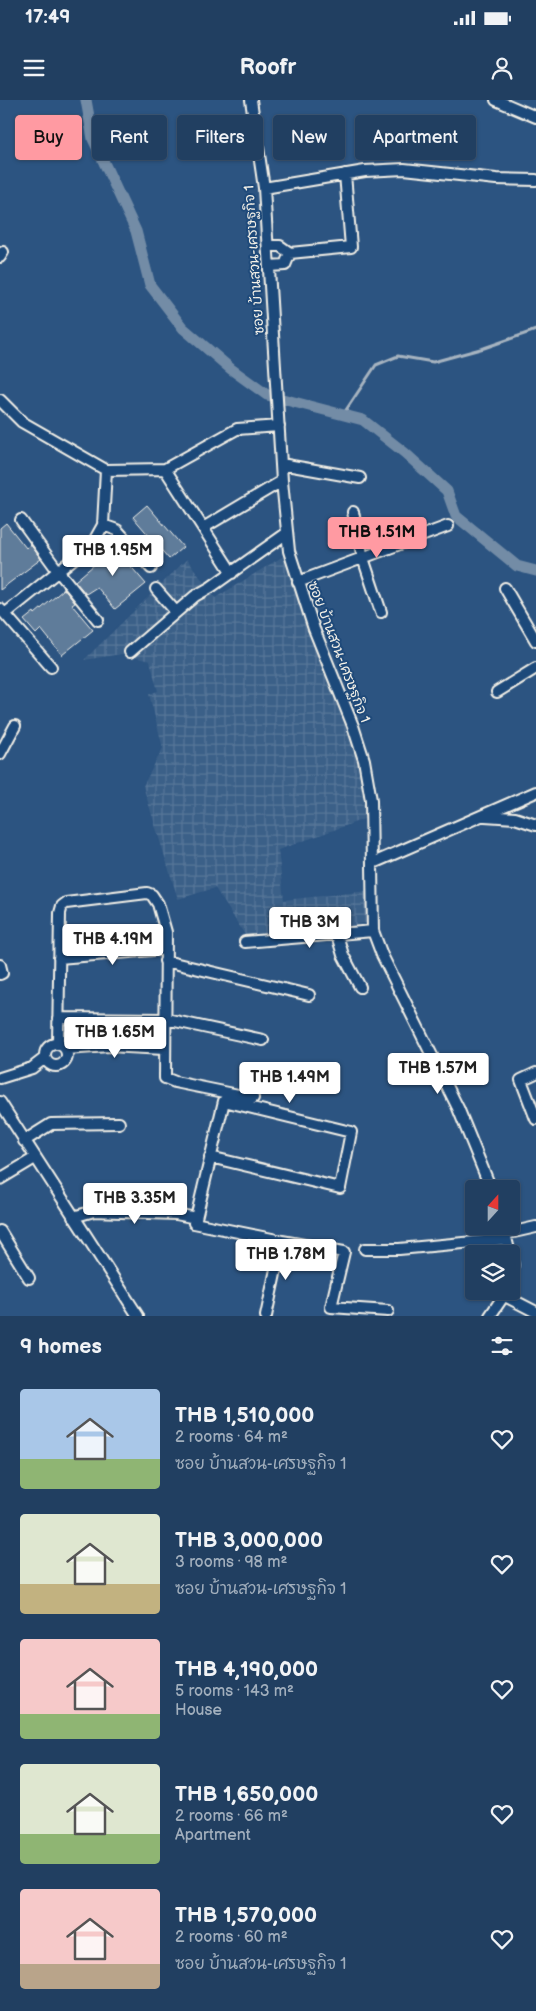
<!DOCTYPE html>
<html lang="en">
<head>
<meta charset="utf-8">
<style>
  body { margin:0; font-family:"Balsamiq Sans","Playpen Sans Thai",sans-serif; background:#294667; color:#f1f3f6; height:100vh; display:flex; flex-direction:column; font-size:19px; white-space:nowrap }
  * { box-sizing:border-box; margin:0 }
  p { font-size:16px; color:#a2afbd }
  .icon { flex:none; width:28px; height:28px; fill:none; stroke:currentColor; stroke-width:2; stroke-linecap:round; stroke-linejoin:round }
  .map { position:relative; height:1216px; overflow:hidden }
  .panel { display:flex; flex-direction:column; background:#213f61; flex:1 }
  .panel>* { flex:none }
  .hud { position:absolute; left:15px; top:15px; width:506px; height:45px; display:flex; gap:10px }
  .needle { width:32px; rotate:21deg }
  .buttons { position:absolute; left:465px; top:1080px; display:grid; gap:10px }
  .buttons a { display:grid; place-items:center; width:55px; height:55px; border-radius:5px; background:#213f61; box-shadow:0 1px 4px #0004,0 0 0 1px #3e5876; font-size:25px }
  .price { position:absolute; translate:-50% -42px; padding:0 11px; border-radius:5px; background:#fff; color:#222; font-size:16px; line-height:32px; filter:drop-shadow(0 1px 2px #0008) }
  .price::after { content:''; position:absolute; left:50%; top:30px; width:15px; height:11px; margin-left:-8px; background:inherit; clip-path:polygon(0 0,100% 0,50% 100%) }
  .price.selected { background:#ff9aa2; color:#111 }
  ul { padding:0; list-style:none }
  li { display:flex; align-items:center; gap:15px; height:125px; padding:0 20px }
  li span { display:grid; place-items:center; flex:none; width:140px; height:100px; border-radius:5px; color:#555 }
  li>.icon { margin-inline-start:auto }
  span .icon { width:60px; height:60px; fill:#fffc; stroke-width:1 }
  li b { font-size:21px }
  h2 { display:flex; justify-content:space-between; align-items:center; height:60px; padding:0 20px; font-size:21px }
  .pill { padding:0 18px; border-radius:5px; background:#213f61; box-shadow:0 1px 4px #0004,0 0 0 1px #3e5876; font-size:18px; line-height:45px }
  .pill.selected { background:#ff9aa2; color:#111 }
  .status { display:flex; justify-content:space-between; align-items:center; height:35px; padding:0 25px; background:#213f61; direction:ltr }
  .status svg { height:14px; fill:currentColor }
  header { display:flex; justify-content:space-between; align-items:center; height:65px; padding:0 20px; background:#213f61; font-size:22px; font-weight:700 }
  .map>svg:first-child { display:block }
  .industrial { fill:url(#industrial-grid) }
  .lines { fill:none; stroke-linecap:round; stroke-linejoin:round }
  .stream { stroke:#a7b4c0; stroke-width:3 }
  .canal { stroke:#738ca6; stroke-width:11 }
  .building { fill:#5e7b9a; stroke:#f4f1e8 }
  .minor-casing { stroke:#f4f1e8; stroke-width:14 }
  .minor { stroke:#1f4a7a; stroke-width:10 }
  .labels { text-anchor:middle; dominant-baseline:central; stroke-width:4; stroke-linejoin:round; paint-order:stroke }
  .street-label { font-size:14px; fill:#f4f1e8; stroke:#1f4a7a }
</style>
</head>
<body>
<div class="status"><b>17:49</b><svg viewBox="0 0 49 12"><path d="M0 12V9h3v3zM5 12V6h3v6zM10 12V3h3v9zM15 12V0h3v12zM26 1h20v11H26zM47 4h2v5h-2z"/></svg></div>
<header><svg class="icon" aria-label="menu" viewBox="0 0 24 24"><path d="M4 6h16M4 12h16M4 18h16"/></svg>Roofr<svg class="icon" aria-label="person" viewBox="0 0 24 24"><circle cx="12" cy="8" r="4"/><path d="M4 21q1-7 8-7t8 7"/></svg></header>
<div class="map">
<svg width="536" height="1216" viewBox="0 0 536 1216">
  <defs>
    <pattern id="industrial-grid" width="8" height="8" patternUnits="userSpaceOnUse" patternTransform="scale(1.25)"><rect width="8" height="8" fill="#3b6088"/><path d="M0 4h8M4 0v8" fill="none" stroke="#587799"/></pattern>
  </defs>
  <rect width="100%" height="100%" fill="#2c5481"/>
  <filter id="ink" filterUnits="userSpaceOnUse"><feTurbulence type="fractalNoise" baseFrequency=".02" numOctaves="2"/><feDisplacementMap in="SourceGraphic" scale="10" xChannelSelector="R" yChannelSelector="G"/><feConvolveMatrix kernelMatrix="1 2 1 2 8 2 1 2 1" color-interpolation-filters="sRGB"/></filter>
  <g filter="url(#ink)">
    <!-- industrial -->
    <path class="industrial" d="M287,454l9,35 15,45 37,92 11,33 7,38 1,21 -89,32 6,50 84,-9v32l-123,12 -30,-47 -37,11 -35,-113 20,-38 -14,-54 9,-3 -8,-30 -29,-7 -37,6 103,-101 28,39z"/>
    <g class="lines">
      <!-- stream -->
      <path class="stream" d="M344,313l32,-48 22,-9 35,6 51,-14 52,-18"/>
      <!-- canal -->
      <path class="canal" d="M86,0l7,39 43,92 14,54 33,43 48,41 36,26 96,25 42,33 42,38 9,25 61,50 19,5"/>
    </g>
    <!-- building -->
    <path class="building" d="M147,405l36,42 -14,12 -36,-42z
      M6,423l20,25 4,-4 11,15 -41,31v-62z
      M120,443l12,14 -5,5 19,22 -31,25 -18,-22 -11,7 -11,-13z
      M64,489l11,14 -3,2 21,25 -31,25 -21,-26 -5,5 -12,-14 10,-8 1,2z"/>
    <g class="lines">
      <defs>
        <path id="minor" d="M251,0l13,88 18,293 7,70 25,78 39,97 11,34 7,40 2,131 9,24 76,153 33,81
          M496,0l40,17
          M264,88l101,-17 39,-2 92,10 40,1
          M268,146h12l10,7 -5,12 -16,1
          M290,153l61,-6 -6,-73
          M0,157l3,-5
          M0,300l22,22 84,48 59,-1 72,-40 42,-3
          M281,364l79,14
          M165,369l67,104
          M106,370l-3,55 14,5 34,38
          M353,412l10,46 18,54
          M21,420l37,51 40,49
          M203,428l79,-47
          M298,482l150,-56
          M505,488l31,53
          M156,489l20,23
          M0,509l5,5 88,-71 10,-18
          M5,514l46,53
          M130,552l65,-56 16,-9 76,-54
          M497,592l39,-24
          M0,654l15,-28
          M485,716l30,2 21,7
          M373,763l163,-71
          M337,835l6,20 17,32
          M245,842l128,-11
          M59,858l106,-9
          M165,861l144,34
          M0,865l2,8 -2,1
          M58,918l108,1 97,21
          M58,943l2,-130 2,-7 4,-3 81,-10 5,2 6,9 8,28 -1,146 10,4 78,16
          M45 955a11 11 0 1 1 22 0a11 11 0 1 1-22 0Z
          M66,949l43,-3 55,3
          M536,973l-15,7 15,39
          M0,978l32,-10 13,-10
          M0,1002l138,214
          M24,1041l27,-17 68,-1
          M210,1057l130,31 11,-56 -127,-31 -28,117 -2,5 88,18 62,11 -13,55 57,4
          M0,1079l35,-21
          M73,1117l21,-6 82,3 20,4
          M503,1126l7,28
          M0,1131l29,47
          M505,1134l31,-7
          M365,1149h34l107,-10
          M511,1157l2,8 -2,12
          M505,1196l31,16
          M266,1216l16,-75
          M490,1216l17,-25"/>
      </defs>
      <!-- minor casing -->
      <use href="#minor" class="minor-casing"/>
      <!-- minor -->
      <use href="#minor" class="minor"/>
    </g>
  </g>
  <g class="labels">
    <!-- street labels -->
    <g class="street-label">
      <text transform="translate(254 160) rotate(-94)">ซอย บ้านสวน-เศรษฐกิจ 1</text>
      <text transform="translate(339 552) rotate(69)">ซอย บ้านสวน-เศรษฐกิจ 1</text>
    </g>
  </g>
</svg>
<div class="buttons">
<a><svg class="needle" viewBox="-14 -14 28 28"><path d="M0-13l5 13h-10z" fill="#e53935"/><path d="M0 13l5-13h-10z" fill="#a2afbd"/></svg></a>
<a><svg class="icon" aria-label="layers" viewBox="0 0 24 24"><path d="M12 4l9 5-9 5-9-5zM3 14l9 5 9-5"/></svg></a>
</div>
<b class="price selected" style="left:377px;top:459px">THB 1.51M</b>
<b class="price" style="left:113px;top:477px">THB 1.95M</b>
<b class="price" style="left:310px;top:849px">THB 3M</b>
<b class="price" style="left:113px;top:866px">THB 4.19M</b>
<b class="price" style="left:115px;top:959px">THB 1.65M</b>
<b class="price" style="left:438px;top:995px">THB 1.57M</b>
<b class="price" style="left:290px;top:1004px">THB 1.49M</b>
<b class="price" style="left:135px;top:1125px">THB 3.35M</b>
<b class="price" style="left:286px;top:1181px">THB 1.78M</b>
<div class="hud">
<a class="pill selected">Buy</a>
<a class="pill">Rent</a>
<a class="pill">Filters</a>
<a class="pill">New</a>
<a class="pill">Apartment</a>
</div>
</div>
<section class="panel">
<h2>9 homes<svg class="icon" aria-label="filters" viewBox="0 0 24 24"><path d="M4 7h16M4 17h16"/><circle cx="9" cy="7" r="2"/><circle cx="15" cy="17" r="2"/></svg></h2>
<ul>
<li><span style="background:linear-gradient(#a9c7e8 70%,#8fb573 0)"><svg class="icon" aria-label="home" viewBox="0 0 24 24"><path d="M3 11l9-7 9 7M6 9v11h12V9"/></svg></span><div><b>THB 1,510,000</b><p>2 rooms · 64 m²</p><p>ซอย บ้านสวน-เศรษฐกิจ 1</p></div><svg class="icon" aria-label="heart" viewBox="0 0 24 24"><path d="M12 20l-8-8c-3-5 5-10 8-4 3-6 11-1 8 4z"/></svg></li>
<li><span style="background:linear-gradient(#dfe7d0 70%,#c2b280 0)"><svg class="icon" aria-label="home" viewBox="0 0 24 24"><path d="M3 11l9-7 9 7M6 9v11h12V9"/></svg></span><div><b>THB 3,000,000</b><p>3 rooms · 98 m²</p><p>ซอย บ้านสวน-เศรษฐกิจ 1</p></div><svg class="icon" aria-label="heart" viewBox="0 0 24 24"><path d="M12 20l-8-8c-3-5 5-10 8-4 3-6 11-1 8 4z"/></svg></li>
<li><span style="background:linear-gradient(#f6c9c9 75%,#8fb573 0)"><svg class="icon" aria-label="home" viewBox="0 0 24 24"><path d="M3 11l9-7 9 7M6 9v11h12V9"/></svg></span><div><b>THB 4,190,000</b><p>5 rooms · 143 m²</p><p>House</p></div><svg class="icon" aria-label="heart" viewBox="0 0 24 24"><path d="M12 20l-8-8c-3-5 5-10 8-4 3-6 11-1 8 4z"/></svg></li>
<li><span style="background:linear-gradient(#dfe7d0 70%,#8fb573 0)"><svg class="icon" aria-label="home" viewBox="0 0 24 24"><path d="M3 11l9-7 9 7M6 9v11h12V9"/></svg></span><div><b>THB 1,650,000</b><p>2 rooms · 66 m²</p><p>Apartment</p></div><svg class="icon" aria-label="heart" viewBox="0 0 24 24"><path d="M12 20l-8-8c-3-5 5-10 8-4 3-6 11-1 8 4z"/></svg></li>
<li><span style="background:linear-gradient(#f6c9c9 75%,#b9a48a 0)"><svg class="icon" aria-label="home" viewBox="0 0 24 24"><path d="M3 11l9-7 9 7M6 9v11h12V9"/></svg></span><div><b>THB 1,570,000</b><p>2 rooms · 60 m²</p><p>ซอย บ้านสวน-เศรษฐกิจ 1</p></div><svg class="icon" aria-label="heart" viewBox="0 0 24 24"><path d="M12 20l-8-8c-3-5 5-10 8-4 3-6 11-1 8 4z"/></svg></li>
</ul>
</section>
</body>
</html>
